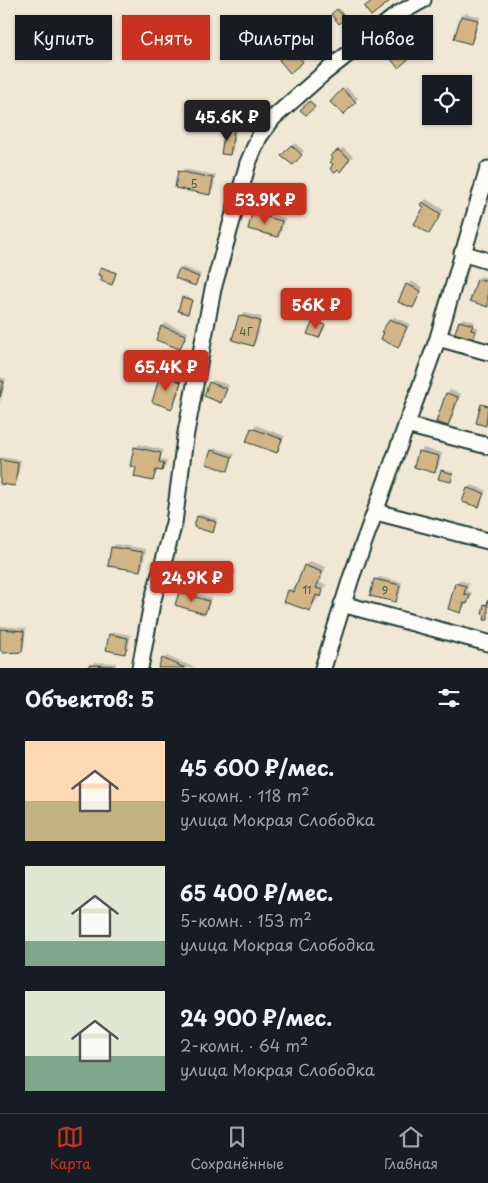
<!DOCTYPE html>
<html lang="ru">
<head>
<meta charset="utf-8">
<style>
  body { margin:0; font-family:"Playpen Sans",sans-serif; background:#20242c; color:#f1f3f6; height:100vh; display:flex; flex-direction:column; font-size:19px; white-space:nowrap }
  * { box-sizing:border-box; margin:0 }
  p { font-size:16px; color:#9ea1a6 }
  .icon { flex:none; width:28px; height:28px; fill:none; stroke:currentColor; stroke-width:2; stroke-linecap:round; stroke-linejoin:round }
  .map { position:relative; height:668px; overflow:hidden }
  .side { display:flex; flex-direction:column; background:#171b24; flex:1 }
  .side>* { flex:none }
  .guide { position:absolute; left:15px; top:15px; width:459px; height:45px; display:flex; gap:10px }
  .fabs { position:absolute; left:422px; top:75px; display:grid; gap:10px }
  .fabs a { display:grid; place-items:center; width:50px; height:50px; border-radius:0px; background:#171b24; box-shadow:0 1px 4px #0004; font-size:25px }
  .price { position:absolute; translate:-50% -42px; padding:0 11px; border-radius:5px; background:#c8321e; color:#fff; font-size:16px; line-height:32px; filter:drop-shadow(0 1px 2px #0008) }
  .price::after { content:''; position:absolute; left:50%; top:30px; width:15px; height:11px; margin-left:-8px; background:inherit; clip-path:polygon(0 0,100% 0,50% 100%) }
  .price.selected { background:#222; color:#fff }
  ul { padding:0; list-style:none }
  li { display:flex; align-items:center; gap:15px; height:125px; padding:0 25px }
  li span { display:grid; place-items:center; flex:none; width:140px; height:100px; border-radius:0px; color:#555 }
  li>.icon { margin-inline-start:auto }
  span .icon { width:60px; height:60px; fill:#fffc; stroke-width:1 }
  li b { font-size:21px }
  h2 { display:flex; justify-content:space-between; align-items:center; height:60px; padding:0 25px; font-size:21px }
  .tag { padding:0 18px; border-radius:0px; background:#171b24; box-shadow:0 1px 4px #0004; font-size:18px; line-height:45px }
  .tag.selected { background:#c8321e; color:#fff }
  .menu { display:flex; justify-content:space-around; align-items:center; height:70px; border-top:1px solid #363941; background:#171b24; font-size:14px; color:#9ea1a6 }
  .menu a { display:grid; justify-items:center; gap:2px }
  .menu .selected { color:#c8321e }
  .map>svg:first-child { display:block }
  .shadow { fill:#0003 }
  .building { fill:#d1b586; stroke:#1f3d34 }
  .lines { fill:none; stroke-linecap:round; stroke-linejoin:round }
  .minor-casing { stroke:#1f3d34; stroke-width:19 }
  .minor { stroke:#fdfcf7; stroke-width:15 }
  .labels { text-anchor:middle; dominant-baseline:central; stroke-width:4.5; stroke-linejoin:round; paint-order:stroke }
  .number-label { font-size:11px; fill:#4c5b48 }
</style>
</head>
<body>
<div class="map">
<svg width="488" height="668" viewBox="0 0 488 668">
  <rect width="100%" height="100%" fill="#f0e7d5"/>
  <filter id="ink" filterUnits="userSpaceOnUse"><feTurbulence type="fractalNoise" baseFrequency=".02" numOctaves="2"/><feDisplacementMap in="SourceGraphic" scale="10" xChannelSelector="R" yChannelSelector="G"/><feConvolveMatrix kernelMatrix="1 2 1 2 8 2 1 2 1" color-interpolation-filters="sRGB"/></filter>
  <g filter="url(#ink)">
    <!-- shadow -->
    <path class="shadow" d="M339,8l7,9 -6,5 -7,-8z
      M466,13l14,4 -6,22 -3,3 -9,-26z
      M401,41l11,13 -3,4 -19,-8z
      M296,46l9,12 -15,13 -6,-14z
      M346,87l12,11 -15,15 -11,-11z
      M244,102l10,4 -4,13 -8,-15z
      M230,125l7,2 -4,23 -3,4 -4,-25z
      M295,143l9,8 -11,13 -10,-9z
      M343,148l10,8 -9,11 -9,-3v-6l-3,-3 6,-6 2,1z
      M183,169l33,6 -3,15 -3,3 -31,-21z
      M426,199l18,11 -15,22 -3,-25 -3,-5z
      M257,210l28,8 -4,14 -3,4 -24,-22z
      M103,267l14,5 -4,11 -11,-15z
      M183,267l18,7 -6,11 -15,-15z
      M481,276l7,2v28l-10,-27z
      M411,281l12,6 -10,20 -13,-6z
      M185,296l8,3 -5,14 -5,-15z
      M244,313l18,4 -6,24 -3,4 -13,-29z
      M394,317l16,7 -12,22 -7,-26z
      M463,318l12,4 -1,4 5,2 -8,15 -11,-21z
      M315,320l10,4 -6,13 -5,-16z
      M165,323l23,9 -8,15 -18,-20z
      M165,373l18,6 -8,25 -3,3 -11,-31z
      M0,377l6,2 -6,24z
      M213,380l16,5 -8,16 -11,-18z
      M450,390l11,4 -10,27 -3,3 -10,-3 9,-28z
      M484,404l4,1 -2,19 -4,-19z
      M255,425l30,11 -9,16 -29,-11z
      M139,444l24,6 -2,9 6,2 -2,6 -3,3 -4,-1 -5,11 -15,-14 -2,-18z
      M215,448l20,6 -8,16 -15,-19z
      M423,448l19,5 -4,15 -3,3 -15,-19z
      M0,457l21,3 -4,22 -3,3 -14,-2z
      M443,470l10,2 -3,9 -8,-10z
      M471,485l15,5 -7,16 -11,-18z
      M201,514l17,5 -6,12 -14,-14z
      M116,544l30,5 -3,17 -3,4 -31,-5 3,-18z
      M310,561l16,6 -6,16 7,2 -17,25 -21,-19 5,-5 3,1 8,-21z
      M216,565l20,5 -4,15 -3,3 -13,-7 -3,-13z
      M379,577l23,5 -3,15 -4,3 -20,-20z
      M460,580l9,3 -2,8 5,1 -2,7 -9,12 -5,-27z
      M183,589l28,9 -3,11 -4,4 -28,-9z
      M0,626l26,2 -2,19 -3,4 -21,-2z
      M114,632l17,3 -3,14 -3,3 -14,-17z
      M166,656l30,12h-37z
      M94,662l22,1v5h-26z"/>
    <!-- building -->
    <path class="building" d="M373,0h14l2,2 -18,14 -7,-9z
      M337,9l9,10 -7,5 -8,-10z
      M461,16l17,4 -7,24 -17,-5z
      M397,44l13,14 -12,10 -12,-15z
      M292,49l11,13 -13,11 -11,-13z
      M342,89l14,13 -13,13 -13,-13z
      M310,101l5,6 -9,8 -6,-5z
      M241,103l12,4 -4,15 -13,-4z
      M225,128l9,2 -4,25 -9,-1z
      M291,145l11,10 -9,10 -12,-9z
      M338,150l12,9 -10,13 -2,-2 -3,3 -5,-4 3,-5 -3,-2 3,-4 -3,-2z
      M178,171l35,7 -3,17 -35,-7z
      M422,202l19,12 -12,20 -15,-10 10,-17 -4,-2z
      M252,213l30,8 -4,16 -30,-8z
      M101,267l15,6 -4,12 -11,-4 1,-5 -4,-1z
      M179,269l20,8 -4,9 -20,-8z
      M477,279l11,3v25l-18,-6z
      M406,284l15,7 -8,17 -15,-6z
      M182,297l10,3 -4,14 -10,-3z
      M239,315l21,6 -7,25 -21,-6z
      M390,319l17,8 -9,21 -17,-9 3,-7h-3z
      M313,321l12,4 -6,13 -12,-4z
      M459,321l14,4 -2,5 5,1 -4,13 -19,-6z
      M161,326l25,9 -6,14 -24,-9z
      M160,375l21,7 -9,27 -20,-7z
      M0,381l4,1 -4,15z
      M209,382l18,7 -6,14 -17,-7z
      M446,393l12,4 -10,29 -12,-4z
      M481,404l7,2 -2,20 -10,-3z
      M251,428l31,11 -5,14 -31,-11z
      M134,447l27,6 -2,9 5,2 -2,7 -6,-1 -3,11 -19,-4 2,-10 -6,-1z
      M211,450l21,7 -4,14 -22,-7z
      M418,451l21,5 -4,17 -21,-6z
      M0,460l18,3 -3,23 -15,-2z
      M441,470l12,4 -2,8 -13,-3z
      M467,488l17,5 -5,14 -17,-5z
      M197,516l19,6 -3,11 -19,-6z
      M111,547l32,5 -3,19 -32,-5z
      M304,565l18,7 -6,16 7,2 -2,7 -5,-2 -6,16 -26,-9 4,-12 6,2z
      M212,567l21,6 -4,16 -16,-3 2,-4 -6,-2z
      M374,579l26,6 -4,17 -26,-6z
      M455,583l11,3 -2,8 6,1 -3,9 -3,-1 -3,10 -13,-4z
      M179,592l30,9 -4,13 -30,-9z
      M488,600v20h-4l1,-5 -3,-1 2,-10 3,1z
      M0,629l24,2 -2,21 -19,1 -3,-3z
      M109,634l19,4 -3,16 -19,-4z
      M162,658l23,10h-27z
      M89,665l24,1v2h-24z"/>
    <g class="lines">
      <defs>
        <path id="minor" d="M462,253l26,8
          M438,338l50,14
          M406,425l82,21
          M376,512l112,29
          M342,604l146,39
          M140,668l12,-65 22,-80 11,-85 28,-149 35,-126 11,-26 14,-19 51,-45 74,-59 25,-14
          M323,668l28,-90 87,-240 50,-169"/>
      </defs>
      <!-- minor casing -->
      <use href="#minor" class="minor-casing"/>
      <!-- minor -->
      <use href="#minor" class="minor"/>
    </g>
  </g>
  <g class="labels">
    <!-- number labels -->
    <g class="number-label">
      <text x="194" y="183">5</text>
      <text x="246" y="331">4Г</text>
      <text x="307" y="589">11</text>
      <text x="385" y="590">9</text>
    </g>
  </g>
</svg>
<div class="fabs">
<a><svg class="icon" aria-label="locate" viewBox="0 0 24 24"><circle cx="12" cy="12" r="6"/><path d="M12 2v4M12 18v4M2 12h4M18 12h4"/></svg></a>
</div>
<b class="price selected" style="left:227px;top:142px">45.6K ₽</b>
<b class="price" style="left:265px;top:225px">53.9K ₽</b>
<b class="price" style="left:316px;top:330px">56K ₽</b>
<b class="price" style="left:166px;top:392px">65.4K ₽</b>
<b class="price" style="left:192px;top:603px">24.9K ₽</b>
<div class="guide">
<a class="tag">Купить</a>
<a class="tag selected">Снять</a>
<a class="tag">Фильтры</a>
<a class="tag">Новое</a>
</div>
</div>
<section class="side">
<h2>Объектов: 5<svg class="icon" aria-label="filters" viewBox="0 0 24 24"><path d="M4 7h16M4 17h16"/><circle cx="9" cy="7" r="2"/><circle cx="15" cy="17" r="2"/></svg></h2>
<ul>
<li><span style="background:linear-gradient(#ffd9b3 60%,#c2b280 0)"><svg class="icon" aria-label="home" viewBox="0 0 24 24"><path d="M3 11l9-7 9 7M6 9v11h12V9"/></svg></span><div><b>45 600 ₽/мес.</b><p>5-комн. · 118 m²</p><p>улица Мокрая Слободка</p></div></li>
<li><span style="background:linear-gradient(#dfe7d0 75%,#7fa58c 0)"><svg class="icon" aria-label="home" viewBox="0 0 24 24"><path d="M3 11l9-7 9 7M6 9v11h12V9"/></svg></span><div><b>65 400 ₽/мес.</b><p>5-комн. · 153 m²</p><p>улица Мокрая Слободка</p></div></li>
<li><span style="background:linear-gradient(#dfe7d0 65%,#7fa58c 0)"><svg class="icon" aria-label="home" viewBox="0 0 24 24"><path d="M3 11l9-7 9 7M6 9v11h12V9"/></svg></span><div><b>24 900 ₽/мес.</b><p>2-комн. · 64 m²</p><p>улица Мокрая Слободка</p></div></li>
</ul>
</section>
<nav class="menu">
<a class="selected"><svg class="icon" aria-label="map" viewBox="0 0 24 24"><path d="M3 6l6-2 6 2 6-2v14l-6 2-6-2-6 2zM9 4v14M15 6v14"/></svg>Карта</a>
<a><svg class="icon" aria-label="saved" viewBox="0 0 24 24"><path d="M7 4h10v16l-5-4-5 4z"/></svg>Сохранённые</a>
<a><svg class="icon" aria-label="home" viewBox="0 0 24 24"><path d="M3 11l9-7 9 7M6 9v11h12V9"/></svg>Главная</a>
</nav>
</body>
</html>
